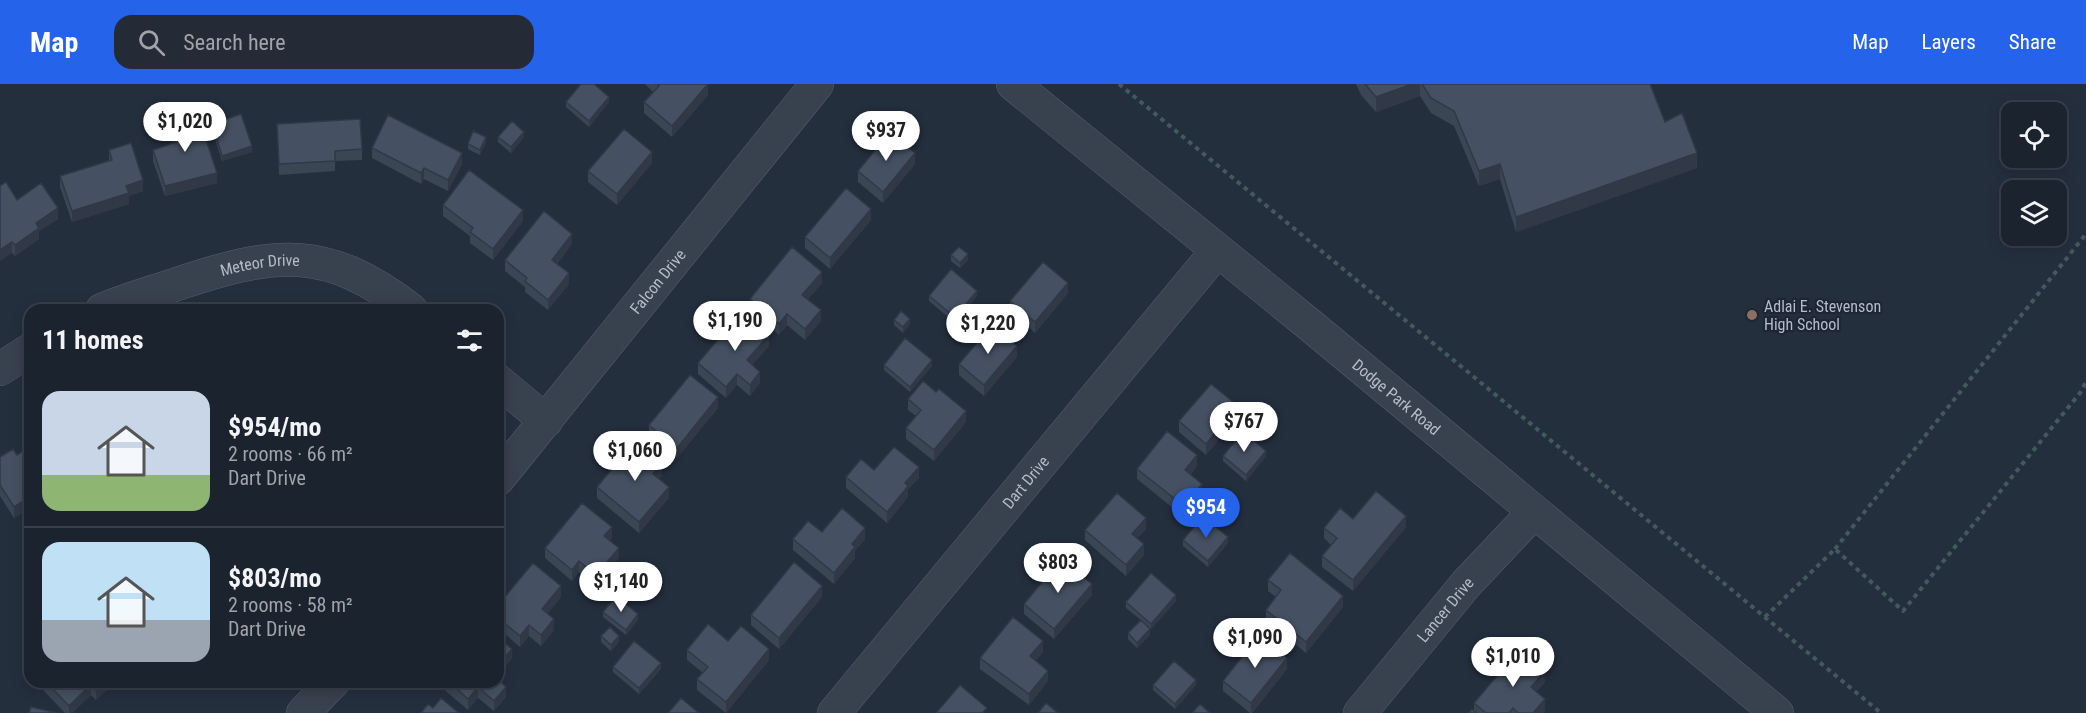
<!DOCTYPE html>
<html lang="en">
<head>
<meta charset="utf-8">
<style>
  body { margin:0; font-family:"Roboto Condensed",sans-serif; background:#242b36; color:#f1f3f6; height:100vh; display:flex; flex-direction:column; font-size:22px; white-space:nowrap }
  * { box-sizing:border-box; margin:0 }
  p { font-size:20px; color:#a0a4aa }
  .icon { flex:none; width:33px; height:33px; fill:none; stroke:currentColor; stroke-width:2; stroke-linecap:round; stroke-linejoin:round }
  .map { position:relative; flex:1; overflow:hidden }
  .details { position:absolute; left:24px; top:220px; width:480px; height:384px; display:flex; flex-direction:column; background:#1b232e; border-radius:18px; box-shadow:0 3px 15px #0003,0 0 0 2px #39404a }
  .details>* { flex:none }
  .tools { position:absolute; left:2001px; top:18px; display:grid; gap:12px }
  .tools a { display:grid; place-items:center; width:66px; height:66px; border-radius:12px; background:#1b232e; box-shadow:0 3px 15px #0003,0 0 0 2px #39404a; font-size:30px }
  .price { position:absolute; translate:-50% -51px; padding:0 14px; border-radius:21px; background:#fff; color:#222; font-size:20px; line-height:39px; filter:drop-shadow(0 2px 3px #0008) }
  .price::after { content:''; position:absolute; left:50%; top:36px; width:18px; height:14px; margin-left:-9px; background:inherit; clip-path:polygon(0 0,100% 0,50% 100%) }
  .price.on { background:#2563eb; color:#fff }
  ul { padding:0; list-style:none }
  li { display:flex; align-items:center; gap:18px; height:150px; padding:0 18px }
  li+li { border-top:2px solid #39404a }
  li span { display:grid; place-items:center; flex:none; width:168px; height:120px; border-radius:18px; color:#555 }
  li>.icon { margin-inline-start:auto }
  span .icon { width:72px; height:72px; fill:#fffc; stroke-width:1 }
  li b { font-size:26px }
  h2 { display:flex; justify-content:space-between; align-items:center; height:72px; padding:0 18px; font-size:26px }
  header { display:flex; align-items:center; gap:36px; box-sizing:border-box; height:84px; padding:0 30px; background:#2563eb; color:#fff }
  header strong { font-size:28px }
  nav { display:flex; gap:33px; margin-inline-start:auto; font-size:21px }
  .search { width:420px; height:54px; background:#242b36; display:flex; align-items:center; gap:15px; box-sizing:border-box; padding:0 21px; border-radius:18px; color:#a0a4aa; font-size:22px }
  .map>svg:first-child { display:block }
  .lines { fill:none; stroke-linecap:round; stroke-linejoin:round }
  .minor-casing { stroke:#565f6c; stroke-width:34 }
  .path { stroke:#44595c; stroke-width:4; stroke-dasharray:4.5 4.5; stroke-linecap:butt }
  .minor { stroke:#38414e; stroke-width:33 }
  .wall { fill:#3b4654 }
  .shaded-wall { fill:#303945 }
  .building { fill:#455162; stroke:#303945; stroke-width:1.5 }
  .education-dot { fill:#8d6e63; stroke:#1d2633; stroke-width:2 }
  .labels { text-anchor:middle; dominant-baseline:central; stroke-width:4.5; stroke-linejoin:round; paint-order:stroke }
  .street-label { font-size:16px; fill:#b4bcc9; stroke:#1d2633 }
  .poi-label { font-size:16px; fill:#b4bcc9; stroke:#1d2633; text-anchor:start }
</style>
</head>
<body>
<header>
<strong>Map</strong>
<div class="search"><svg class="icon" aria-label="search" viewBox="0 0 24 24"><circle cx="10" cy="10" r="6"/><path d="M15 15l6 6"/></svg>Search here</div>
<nav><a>Map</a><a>Layers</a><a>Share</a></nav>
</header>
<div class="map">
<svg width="2086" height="629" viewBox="0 0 2086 629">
  <rect width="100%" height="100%" fill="#242f3e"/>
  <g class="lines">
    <defs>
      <g id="minor">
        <path id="s1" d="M1013,0l297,241 467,388"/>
        <path id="s2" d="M102,226c26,-11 52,-18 78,-27 96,-32 147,-38 231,27"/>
        <path d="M0,285l30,-19"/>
        <path d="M498,297l48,40"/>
        <path id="s3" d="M498,395l319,-395"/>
        <path d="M303,629l30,-31"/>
        <path id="s4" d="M834,629l383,-462"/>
        <path id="s5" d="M1360,629l106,-129 68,-72"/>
      </g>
    </defs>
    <!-- minor casing -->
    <use href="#minor" class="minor-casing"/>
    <!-- path -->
    <path class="path" d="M1119,0l762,629
      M1835,465l251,-315
      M1765,533l70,-68 68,62 177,-218 6,-11"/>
    <!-- minor -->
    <use href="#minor" class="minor"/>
  </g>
  <!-- wall -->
  <path class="wall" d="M645,0h63v11l-36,42 -28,-24v-11l9,-10z
    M1356,0h294l15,38 32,46 -181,64 -16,-53 -21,7 -25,-60 -23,-13 -11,-17 -44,16 -15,-17z
    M566,18h43l-20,25 -23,-20z
    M169,38l48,61 -52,13 -12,-35v-11l20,-7 -4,-10z
    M212,40l40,28 -30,9 -10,-31z
    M277,40l85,25v11l-27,1v10l-56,4z
    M498,53h26l-13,16 -13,-11z
    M486,58l-6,13 -12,-6v-5z
    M372,64l90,16 -14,27 -24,-12 -3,5 -49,-26z
    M109,66l34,41 -14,5v8l-57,18 -12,-35v-11l49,-16z
    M652,79l-35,42 -29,-23v-11z
    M915,80l-32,39 -25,-21v-11z
    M6,98l11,18 41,19 -19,12v8l-24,17 -3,-3z
    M443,121l80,16 -30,39 -23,-17v-7l-27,-20z
    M871,136l-41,49 -25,-21v-11z
    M572,160l-15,20 12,20 -21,26 -23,-18v-5l-20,-16v-11z
    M951,171l17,5 -8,8 -9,-7z
    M822,199l-14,16 13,22 -16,19 -18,-15 -8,10 -29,-25v-11z
    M1068,209l-33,40 -25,-21v-11z
    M929,212h48l-22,27 -26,-22z
    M894,236l16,4 -7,9 -9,-8z
    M769,262l-17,19 8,18 -10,13 -13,-11 -11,13 -28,-24v-11z
    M1017,273l-33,39 -25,-21v-11z
    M884,281l48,1 -22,26 -26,-22z
    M908,315l58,23 -32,39 -28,-22v-11l10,-12 -8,-6z
    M718,324l-41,50 -28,-22v-11z
    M1238,332l-32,39 -27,-23v-11z
    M30,362v62l-16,10 -14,-22v-39l17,-2z
    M1223,372h43l-20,25 -23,-20z
    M1197,382l-6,8 11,21 -18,22 -47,-38v-10z
    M874,386l45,8 -11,11v8l-21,26 -41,-35v-11z
    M662,391l-3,3 10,20 -30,35 -42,-35v-11z
    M1353,435l53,8 -53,64 -31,-24v-11l9,-11 -7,-7v-10z
    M1146,445l-9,9 7,17 -18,21 -41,-36v-10z
    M822,448l43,7 -10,12v7l-21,26 -41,-34v-11z
    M612,454l-2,2 9,18 -23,28 -17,-14 -7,9 -27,-23v-10z
    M1183,456l45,3 -20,24 -25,-21z
    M1268,496l75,27 -37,46 -40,-33v-10l10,-13 -8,-6z
    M1092,511l-38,44 -30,-25v-10z
    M561,513l-14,17 7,16 -13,16 -12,-10 -9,11 -22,-19v-23z
    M822,513l-43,52 -28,-24v-10z
    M1176,517l-25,28 -5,-4 4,10 -13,13 -9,-9v-6l13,-13 -15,-12v-6z
    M603,528l35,8 -12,15 -23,-18z
    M601,552l18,6 -8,9 -10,-9z
    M728,557l41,19 -43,53 -29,-23v-11l6,-6 -16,-13v-10z
    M1043,568l-7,8 12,21 -19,24 -49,-36v-11z
    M613,583l48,2 -22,25 -26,-22z
    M1287,585l-35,44h-2l-27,-22v-10z
    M44,598h69v2l-17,16 -5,-5 -19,18h-7l-21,-22z
    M440,598h58l8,15 -12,14 -16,-13 -10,12 -28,-24z
    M1545,598l-9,10 9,18 -2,3h-74l5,-2v-8z
    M1153,601h43l-21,24 -22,-19z"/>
  <!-- shaded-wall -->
  <path class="shaded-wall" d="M708,0v11l-36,42v-11z
    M1412,0h8v12l-44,16v-15z
    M609,13v5l-20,25v-6z
    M524,48v5l-13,16v-6z
    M486,53v5l-6,13v-5z
    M252,62v6l-30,9v-5z
    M652,68v11l-35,42v-11z
    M462,69v11l-14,27v-11z
    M915,69v11l-32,39v-11z
    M1697,69v15l-181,64v-15z
    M1500,80v15l-21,7v-15z
    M424,84v11l-3,5v-11z
    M217,89v10l-52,13v-10z
    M143,96v11l-14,5v8l-57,18v-11l54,-25z
    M58,124v11l-19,12v8l-24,17v-11l21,-22z
    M871,125v11l-41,49v-11z
    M523,126v11l-30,39v-11z
    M572,150v10l-20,26v-10z
    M12,158v11l-12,8v-11z
    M968,170v6l-8,8v-5z
    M822,188v11l-20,23v-11z
    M569,189v11l-21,26v-10z
    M1068,199v10l-33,40v-11z
    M977,207v5l-22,27v-6z
    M821,226v11l-16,19v-11z
    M787,230v11l-8,10v-11z
    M910,235v5l-7,9v-6z
    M769,251v11l-22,25v-11z
    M1017,262v11l-33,39v-11z
    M932,276v6l-22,26v-5z
    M760,288v11l-10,13v-11z
    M737,290v11l-11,13v-11z
    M718,313v11l-41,50v-10z
    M1238,322v10l-32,39v-11z
    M966,327v11l-32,39v-11z
    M1266,367v5l-20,25v-6z
    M1197,371v11l-12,15v-11z
    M662,380v11l-9,10v-11z
    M919,383v11l-11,11v8l-21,26v-11l18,-29z
    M1202,400v11l-18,22v-11z
    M669,403v11l-30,35v-11z
    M30,413v11l-16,10v-11z
    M1406,432v11l-53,64v-11z
    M1146,434v11l-14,15v-10z
    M612,443v11l-8,9v-11z
    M865,444v11l-10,12v7l-21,26v-11l18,-29z
    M1228,453v6l-20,24v-6z
    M1144,460v11l-18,21v-11z
    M619,464v10l-23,28v-11z
    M579,477v11l-7,9v-11z
    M1092,500v11l-38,44v-10z
    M561,502v11l-19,23v-11z
    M822,502v11l-43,52v-11z
    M1176,511v6l-25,28v-5z
    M1343,512v11l-37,46v-11z
    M638,530v6l-12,15v-5z
    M554,535v11l-13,16v-11z
    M529,541v11l-9,11v-11z
    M1150,545v6l-13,13v-5z
    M619,552v6l-8,9v-6z
    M1043,557v11l-13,15v-11z
    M512,565v10l-14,17v-11z
    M769,565v11l-43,53v-11z
    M1287,574v11l-36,44v-10z
    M661,579v6l-22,25v-6z
    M1048,587v10l-19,24v-11z
    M1545,587v11l-14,16v-11z
    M1196,596v5l-21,24v-5z
    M103,598h10v2l-17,16v-10z
    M91,600v11l-19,18h-3v-7z
    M478,603v11l-10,12v-11z
    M506,603v10l-12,14v-10z
    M1545,615v11l-2,3h-10z"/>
  <!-- building -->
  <path class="building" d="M581,0h13l15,13 -20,24 -23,-19z
    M657,0h51l-36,42 -28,-24 15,-16z
    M1365,0h47l-36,13z
    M1422,0h228l15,38 17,-9 15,40 -181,64 -16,-53 -21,7 -25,-60 -23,-13z
    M197,28l20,61 -52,13 -12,-36 23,-8 -7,-20z
    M241,30l11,32 -30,10 -10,-32z
    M388,31l74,38 -14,27 -24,-12 -3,5 -49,-25z
    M360,35l2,30 -27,2v10l-56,3 -2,-40z
    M512,37l12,11 -13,15 -13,-10z
    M624,45l28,23 -35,42 -29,-23z
    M473,47l13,6 -6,13 -12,-6z
    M890,48l25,21 -32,39 -25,-21z
    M131,59l12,37 -17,6 3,7 -57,18 -12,-35 52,-16 -3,-10z
    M469,86l54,40 -30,39 -23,-17 3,-4 -30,-23z
    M6,98l11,18 24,-17 17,25 -22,15 3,5 -24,17 -3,-3 -12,8v-64z
    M846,104l25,21 -41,49 -25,-21z
    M544,127l28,23 -20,26 17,13 -21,27 -23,-19 2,-3 -22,-18z
    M792,163l30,25 -20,23 19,15 -16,19 -18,-15 -8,10 -29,-25z
    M959,163l9,7 -8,9 -9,-8z
    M1043,178l25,21 -33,39 -25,-21z
    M951,185l26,22 -22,26 -26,-21z
    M901,227l9,8 -7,8 -9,-7z
    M741,228l28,23 -22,25 13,12 -10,13 -13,-11 -11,13 -28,-24z
    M992,241l25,21 -33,39 -25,-21z
    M905,254l27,22 -22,27 -26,-22z
    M690,291l28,22 -41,51 -28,-23z
    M923,297l13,11 3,-3 27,22 -32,39 -28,-22 15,-18 -13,-11z
    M1211,300l27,22 -32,38 -27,-23z
    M1167,347l30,24 -12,15 17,14 -18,22 -47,-37z
    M1243,347l23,20 -20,24 -23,-19z
    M635,357l27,23 -9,10 16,13 -30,35 -42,-35z
    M30,362v51l-16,10 -14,-22v-28l13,-8 4,6z
    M894,363l25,20 -14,16 3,3 -21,26 -41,-35 15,-18 13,11z
    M1376,407l30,25 -53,64 -31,-24 15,-18 -13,-10 16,-20 13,11z
    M1117,409l29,25 -14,16 12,10 -18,21 -41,-35z
    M582,419l30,24 -8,9 15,12 -23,27 -17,-14 -7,9 -27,-22z
    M842,424l23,20 -13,16 3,3 -21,26 -41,-34 15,-18 14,11z
    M1203,432l25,21 -20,24 -25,-21z
    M1290,469l53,43 -37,46 -40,-32 15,-20 -13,-10z
    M1061,475l31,25 -38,45 -30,-25z
    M794,478l28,24 -43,52 -28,-23z
    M533,479l28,23 -19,23 12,10 -13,16 -12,-10 -9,11 -22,-18v-13z
    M1151,489l25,22 -25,29 -25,-22z
    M616,512l22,18 -12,16 -23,-18z
    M1013,533l30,24 -13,15 18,15 -19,23 -49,-36z
    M1141,536l9,9 -13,14 -9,-10z
    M708,540l20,17 13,-15 28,23 -43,53 -29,-23 11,-12 -21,-17z
    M610,543l9,9 -8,9 -10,-9z
    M1259,551l28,23 -36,45 -28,-22z
    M498,553l14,12 -14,16z
    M634,557l27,22 -22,25 -26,-21z
    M1519,566l26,21 -14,16 14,12 -12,14h-15l-5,-5 -4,5h-23l-12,-10z
    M1174,577l22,19 -21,24 -22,-19z
    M498,595l8,8 -12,14 -16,-14 -10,12 -19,-17h49z
    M46,598h57l-7,8 -5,-6 -22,22z
    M960,601l27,23 -5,5h-46z
    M441,614l18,15h-38l7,-9 5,4z
    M681,614l18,15h-31z
    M1046,619l12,10h-20z
    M1200,620l10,9h-18z
    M31,623l26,6h-28z
    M1472,625l5,4h-8z"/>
  <!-- markers -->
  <circle class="education-dot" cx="1752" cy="231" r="6"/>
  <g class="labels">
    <!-- street labels -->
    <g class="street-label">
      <text stroke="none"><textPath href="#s2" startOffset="165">Meteor Drive</textPath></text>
      <text stroke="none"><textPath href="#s3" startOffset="254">Falcon Drive</textPath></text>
      <text stroke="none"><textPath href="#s1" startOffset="495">Dodge Park Road</textPath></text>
      <text stroke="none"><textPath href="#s4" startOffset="300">Dart Drive</textPath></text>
      <text stroke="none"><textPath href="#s5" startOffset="134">Lancer Drive</textPath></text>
    </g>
    <!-- poi labels -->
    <g class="poi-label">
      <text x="1764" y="222">Adlai E. Stevenson<tspan x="1764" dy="18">High School</tspan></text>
    </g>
  </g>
</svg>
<div class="tools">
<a><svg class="icon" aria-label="locate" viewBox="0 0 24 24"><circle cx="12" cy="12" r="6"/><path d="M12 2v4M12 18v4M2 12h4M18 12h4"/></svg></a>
<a><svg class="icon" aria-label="layers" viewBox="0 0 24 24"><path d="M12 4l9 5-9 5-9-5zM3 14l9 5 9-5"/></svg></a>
</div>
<b class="price" style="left:185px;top:69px">$1,020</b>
<b class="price" style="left:886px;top:78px">$937</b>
<b class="price" style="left:735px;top:268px">$1,190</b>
<b class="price" style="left:988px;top:271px">$1,220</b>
<b class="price" style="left:1244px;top:369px">$767</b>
<b class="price" style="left:635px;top:398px">$1,060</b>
<b class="price on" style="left:1206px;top:455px">$954</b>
<b class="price" style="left:1058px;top:510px">$803</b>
<b class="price" style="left:621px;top:529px">$1,140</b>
<b class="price" style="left:1255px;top:585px">$1,090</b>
<b class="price" style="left:1513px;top:604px">$1,010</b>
<section class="details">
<h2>11 homes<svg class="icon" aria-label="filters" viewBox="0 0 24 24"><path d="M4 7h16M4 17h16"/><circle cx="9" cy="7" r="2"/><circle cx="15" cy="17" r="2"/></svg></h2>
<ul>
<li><span style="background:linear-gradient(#c9d6e8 70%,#8fb573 0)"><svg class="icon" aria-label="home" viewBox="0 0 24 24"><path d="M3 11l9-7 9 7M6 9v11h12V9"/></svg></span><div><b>$954/mo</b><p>2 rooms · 66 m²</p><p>Dart Drive</p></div></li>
<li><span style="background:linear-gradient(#bfe0f5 65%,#9aa5b1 0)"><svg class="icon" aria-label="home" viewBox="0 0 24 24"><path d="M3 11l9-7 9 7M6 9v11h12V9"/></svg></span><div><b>$803/mo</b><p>2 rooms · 58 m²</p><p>Dart Drive</p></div></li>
</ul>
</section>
</div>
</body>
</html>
